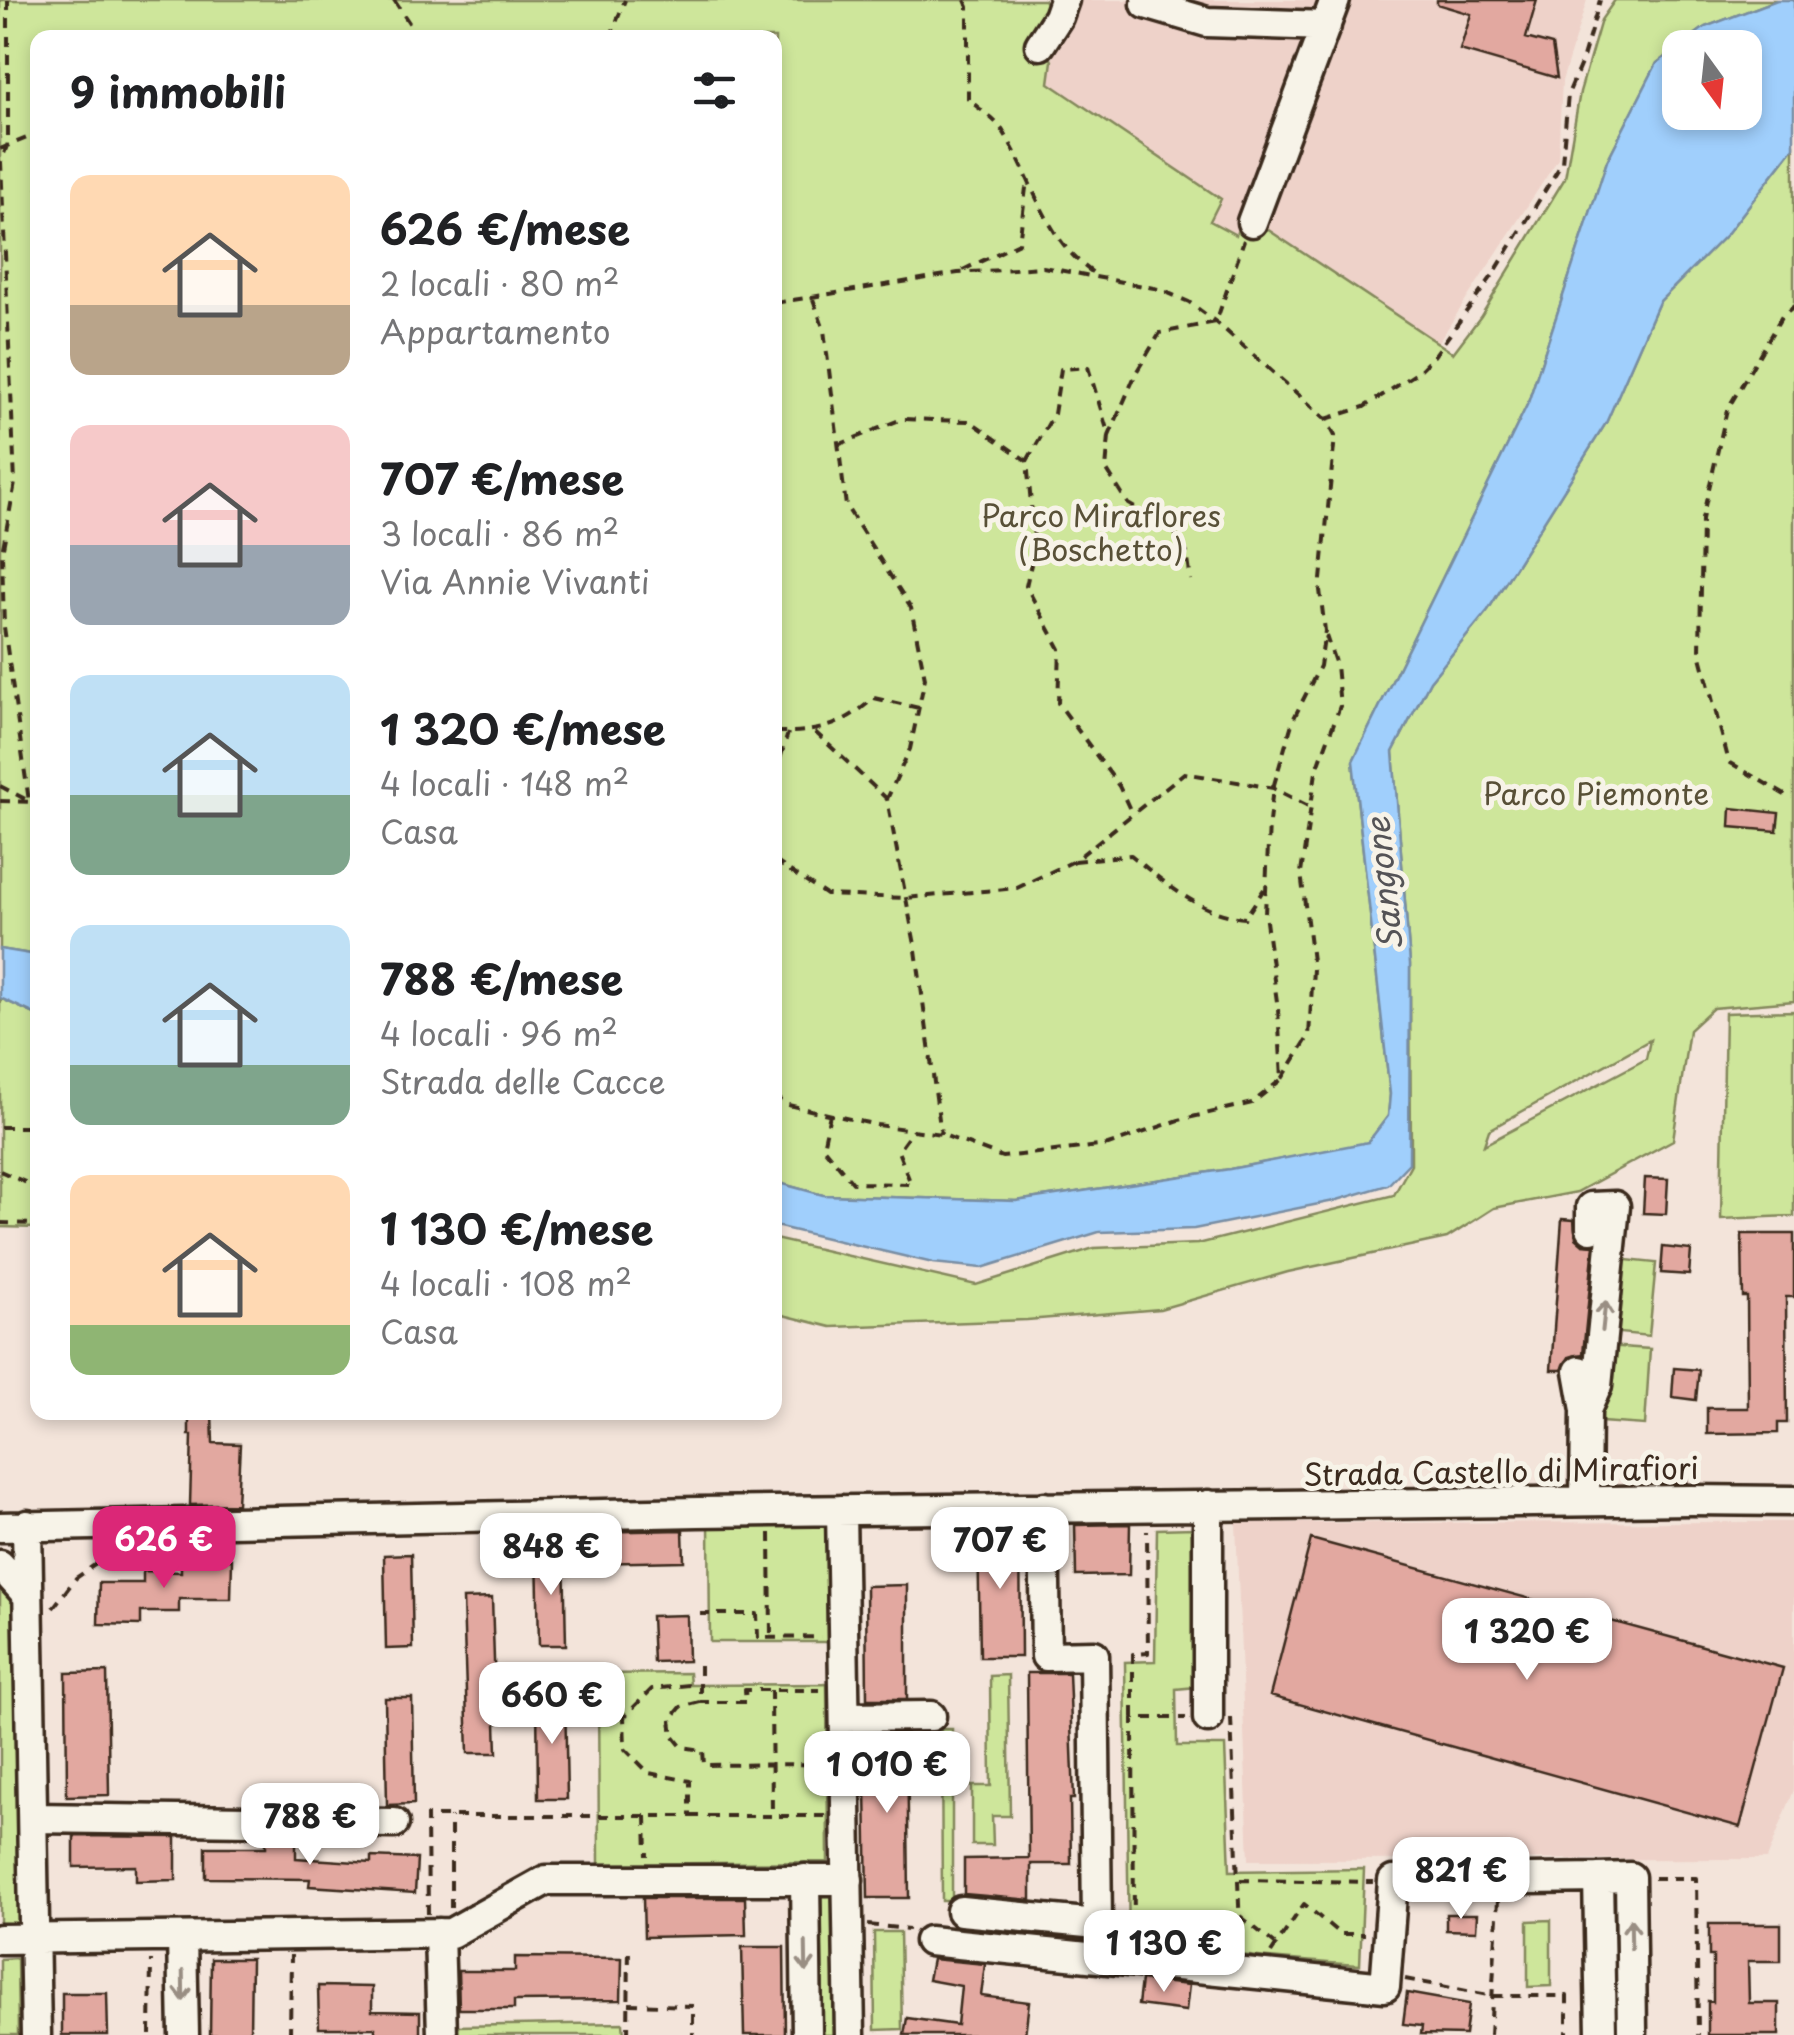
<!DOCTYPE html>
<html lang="it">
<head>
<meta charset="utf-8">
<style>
  body { margin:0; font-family:"Playpen Sans",sans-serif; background:#f6f6f6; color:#202124; height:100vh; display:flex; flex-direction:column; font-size:38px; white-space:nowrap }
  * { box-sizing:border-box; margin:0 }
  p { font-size:32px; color:#757577 }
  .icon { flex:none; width:55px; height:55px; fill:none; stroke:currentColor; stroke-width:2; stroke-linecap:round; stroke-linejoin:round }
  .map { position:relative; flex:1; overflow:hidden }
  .sheet { position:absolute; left:30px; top:30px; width:752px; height:1390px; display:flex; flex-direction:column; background:#fff; border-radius:20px; box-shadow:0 5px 15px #0003 }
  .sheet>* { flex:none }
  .needle { width:65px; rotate:165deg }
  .fabs { position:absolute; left:1662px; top:30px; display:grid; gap:20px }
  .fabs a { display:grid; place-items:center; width:100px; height:100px; border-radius:20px; background:#fff; box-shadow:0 5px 15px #0003; font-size:50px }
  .price { position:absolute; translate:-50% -85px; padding:0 22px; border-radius:20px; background:#fff; color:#222; font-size:32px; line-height:65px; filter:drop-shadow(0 2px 5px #0008) }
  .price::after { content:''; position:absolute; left:50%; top:60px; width:30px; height:22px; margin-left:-15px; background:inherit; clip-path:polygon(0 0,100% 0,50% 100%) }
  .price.on { background:#db2777; color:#fff }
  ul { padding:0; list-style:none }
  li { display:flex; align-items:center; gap:30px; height:250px; padding:0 40px }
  li span { display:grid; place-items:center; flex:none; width:280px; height:200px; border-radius:20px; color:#555 }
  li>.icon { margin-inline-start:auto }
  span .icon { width:120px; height:120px; fill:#fffc; stroke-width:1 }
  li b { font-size:42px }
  h2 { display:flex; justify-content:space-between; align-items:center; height:120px; padding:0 40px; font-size:42px }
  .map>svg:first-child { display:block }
  .built { fill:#eed2c9 }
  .green { fill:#cee69b; stroke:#84885c; stroke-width:2.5; fill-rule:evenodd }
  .water { fill:#a0cffc; stroke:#788da3; stroke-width:2.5; fill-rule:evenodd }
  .building { fill:#e2a8a0; stroke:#3b2a1e; stroke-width:2.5 }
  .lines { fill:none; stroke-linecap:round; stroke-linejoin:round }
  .minor-casing { stroke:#3b2a1e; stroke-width:35 }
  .path { stroke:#3b2a1e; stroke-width:4; stroke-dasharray:10 8; stroke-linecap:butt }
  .minor { stroke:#f7f3e8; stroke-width:28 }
  .oneway { stroke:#998e83 }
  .labels { text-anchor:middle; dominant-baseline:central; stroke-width:10; stroke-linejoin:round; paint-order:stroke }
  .park-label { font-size:30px; fill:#585037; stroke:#f7f3e8 }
  .street-label { font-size:30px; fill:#3b2a1e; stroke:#f7f3e8 }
  .water-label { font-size:32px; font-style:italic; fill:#545356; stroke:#f7f3e8 }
</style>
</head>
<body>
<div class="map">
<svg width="1794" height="2035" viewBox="0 0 1794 2035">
  <rect width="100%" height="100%" fill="#f3e4da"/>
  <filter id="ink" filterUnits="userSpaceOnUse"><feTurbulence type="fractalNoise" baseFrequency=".01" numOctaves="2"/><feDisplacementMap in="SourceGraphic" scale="20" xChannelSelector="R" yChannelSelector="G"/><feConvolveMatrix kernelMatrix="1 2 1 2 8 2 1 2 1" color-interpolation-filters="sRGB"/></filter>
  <g filter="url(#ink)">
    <!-- built -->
    <path class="built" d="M1074,0h513l-25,81 -4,78 -120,184 -194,-129 -8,21 -26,-15 10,-21 -172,-116 4,-22z
      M1794,1522v268l-27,69 -518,1 -13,-337z"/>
    <!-- green -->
    <path class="green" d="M0,0h1044l5,7 -13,15 16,39 -3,22 172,116 -11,22 26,14 7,-22 210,140 28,-37 84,-138 15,-86 21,-72 14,-20h162l-72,27 -48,36 -50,98 -79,242 -175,358 37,333 -2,22 -20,27 -138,26 -214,32 -193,-6 -48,-13v-1144h-737l-1,917 -37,-6z
      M1794,147v854l-81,7 -24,22 -16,110 -96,52 -83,16 -47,30 -159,34 -128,37 -133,11 -196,7 -56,-14v-74l201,46 118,-37 104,-4 196,-49 17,-31 -1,-200 -17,-212 37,-71 58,-71 118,-187 53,-121 67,-67zM1650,1040l-4,19 -162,86 5,-15z
      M0,998l37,17 1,213 -38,-1z
      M1794,1011v205l-73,3 4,-206z
      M1616,1259l40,4 -7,73 -40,-4z
      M1606,1346l44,3 -5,76 -44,-3z
      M709,1521h117l1,121h-117z
      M1194,1528l2,159 -20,2 1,57h48l5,125 134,-2 -4,96c-77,-4 -154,-14 -231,-21l-4,-282 30,-1 2,-132z
      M0,1576l19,33 4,317h-23z
      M689,1673l1,12 137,-1 1,178 -229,2 -1,-190z
      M1008,1675l2,141h-18l1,29h-21v-59h19l-1,-110z
      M941,1729h11v172h-10z
      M825,1891l12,3 2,141h-16l-2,-141z
      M1551,1920v66l-23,1v-66z
      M874,1932h26l2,97 -27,1z
      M17,1958l1,77h-18v-76z
      M623,2023l1,12h-167v-9z"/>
    <!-- water -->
    <path class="water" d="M1777,0h17v147l-68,88 -67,67 -53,121 -118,187 -58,71 -37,71 17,212 -1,199 -21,22 -54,16 -140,28 -95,3 -117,36 -49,-5 -158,-37v-44l48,13 193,6 214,-32 138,-27 20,-26 2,-22 -37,-333 175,-358 79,-242 50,-98 48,-36zM1680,48h65v64h-65z
      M0,949l37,6v60l-37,-17z"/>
    <!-- building -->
    <path class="building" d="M1437,0h100l-11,38 26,7 5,33 -97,-28 11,-36 -34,-10z
      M1731,808l48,5 -2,18 -47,-4z
      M1645,1178l23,1 -2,35 -23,-1z
      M1562,1219l12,1 2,18 7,6 11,1 -11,109 -14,3 -7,13h-11z
      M1742,1234h52v63h-8l1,126h-9v10l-71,1v-26h41l-1,-111h-4z
      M1663,1247l28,3 -2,25 -28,-2z
      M1674,1368l25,2 -3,30 -24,-3z
      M189,1412h23l1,31 27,1 -3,60 -47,1 2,-70h-3z
      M1643,1470h44v13h-44z
      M1130,1524l-1,51 -53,1 -1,-51z
      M978,1527h42l1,130h-41z
      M683,1530l1,31 -94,2 -1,-31z
      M1311,1539l472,129 -43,159 -470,-131z
      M537,1551h27l2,94h-27z
      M411,1554l2,94 -27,1 -2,-94z
      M181,1559h51l-1,40h-52v13h-38v13l-43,-1 1,-41h44v-12l38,1z
      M907,1585v114h-40l-1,-113z
      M492,1598l5,155h-29l-5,-154z
      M687,1615l1,46 -35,1 -2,-46z
      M107,1672l2,123 -42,1 -1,-123z
      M1027,1673h42l5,126h-4l1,65h-40v36l-67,-6v-35l65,-1z
      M537,1694l28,1 2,104h-29z
      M385,1698h27l2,106 -27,1z
      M865,1734h42l2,164h-41z
      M74,1836l102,1v43l-40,1v-15l-62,1z
      M266,1839h30v19l75,5v-6l46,2 -2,34 -106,-7 1,-7 -104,-1v-31h60z
      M643,1898h102l1,37 -102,2z
      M1446,1914h31l-1,17 -30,-1z
      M1709,1924h72v37h-33l1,42h30v32h-71v-34l5,1v-46h-4z
      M742,1947h42l1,88h-41z
      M515,1957l107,1 -1,42 -107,1v8h-55l-1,-38h57z
      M211,1959h40l-1,76h-40z
      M932,1959l53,5 -4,32 48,6 -4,33h-121l3,-17 50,7 4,-39 -33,-6z
      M1141,1980l48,5 -3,26 -48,-6z
      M318,1986l54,1v24l48,1v23h-45v-7h-56z
      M62,1993h45l1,42h-46z
      M1407,1993l62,11 -4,31 -44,-1 1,-8 -19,-2z"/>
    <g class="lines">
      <defs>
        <path id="minor" d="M1146,4l61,18 119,4
          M1040,45l18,-28 6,-17
          M1252,222l83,-222
          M1579,1371l7,39 -1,91
          M1586,1410l11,-24 18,-180 -24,1v21
          M841,1510l9,525
          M27,1525l9,510
          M0,1527l698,-15 993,-12 103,1
          M0,1565l27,30
          M845,1717l86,-1
          M1208,1718v-213
          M33,1818l361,5
          M805,1879l2,156
          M961,1911l136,13 -3,-269 -48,1 -2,-149
          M439,1933l3,102
          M182,1937l2,98
          M0,1939l451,-6 95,-53h302
          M929,1941l456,46 8,-106 205,-3
          M1601,2033l-3,-155 32,-1 2,155"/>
      </defs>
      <!-- minor casing -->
      <use href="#minor" class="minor-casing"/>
      <!-- path -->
      <path class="path" d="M8,0v143l-7,19 14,321 -13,70 2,74 25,174
        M394,0l25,38
        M965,0l3,7v92c11,10 27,20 35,32 31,50 42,112 95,145
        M610,38l15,-38
        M0,149l27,-11 11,2
        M963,270l56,-27 8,-63
        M813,299l11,31 22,176 65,102 14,70 -15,71 -23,50 29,151 25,184
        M775,303l183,-30 85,-6 116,22 30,13 27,20 110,97 9,17 -15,154 5,41 -5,35 -27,54 -20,68 -4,34 -4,92 13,95 4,70 -30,24 -73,17 -71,25 -106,12 -61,-23 -64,-9 -89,-20 -13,-9
        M1326,419l38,-12 53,-34 17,-17 59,-81 69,-112 6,-69 14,-33 18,-61
        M1109,436l-3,33 22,35 45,26 14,23 4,27
        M838,445l64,-26 68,2 57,40 8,86 -9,39 34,63 -2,54 61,83 13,28
        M1027,461l27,-47 7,-45 27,-2 21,69 28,-65 23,-38 56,-11 28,-82
        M775,732c43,1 66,-5 99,-34l45,10
        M815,732l72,67
        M775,775l13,-42
        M0,786l27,14
        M1785,795l-56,-33 -29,-109 2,-134 25,-109 55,-94 12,-10
        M0,801l38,1
        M775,861l51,34 80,3 111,-10 57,-27 110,-88 89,15 37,19
        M1074,861l57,-6c34,28 68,59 114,63l19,-29
        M1282,1079l27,-43 4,-67 -12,-96 15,-101 24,-66 -4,-41 -10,-29
        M830,1114l-7,33 30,36 58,1 -13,-33 15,-21
        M0,1127h38
        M0,1171l38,17
        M0,1223l38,1
        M770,1533l1,105
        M53,1608l23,-30 43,-30
        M700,1614h57l1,24 63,-1
        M700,1665v37h46l-1,-12h75
        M689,1685l-37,4 -28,28 1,32 24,24 41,8v35
        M771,1690l1,126
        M700,1702l-19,5 -10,12 2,17 9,11 21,3 1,15 121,-1
        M1133,1717v-63l15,-1 -1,-122
        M1231,1718l10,233
        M646,1816l1,40
        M1654,1878h42l2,157
        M1240,1880l133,2
        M451,1908v-91
        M428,1914l-1,-98h398
        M1240,1916l35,28
        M868,1925l41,4
        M1134,1941l-1,-223h53
        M1271,1953l33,-49 36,30h25
        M1405,1979l88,17h74v39
        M629,2004l64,2v29
        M150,2035l1,-75
        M290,2035l1,-80
        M628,2035l1,-90
        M1490,2035l8,-135"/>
      <!-- minor -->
      <use href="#minor" class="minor"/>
    </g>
    <!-- one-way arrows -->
    <defs><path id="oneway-shaft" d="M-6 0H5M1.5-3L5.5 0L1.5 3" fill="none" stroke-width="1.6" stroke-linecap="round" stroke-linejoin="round" transform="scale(2.5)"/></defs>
    <g class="oneway">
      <use href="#oneway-shaft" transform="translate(1604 1316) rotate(-84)"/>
      <use href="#oneway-shaft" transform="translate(1631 1934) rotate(-91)"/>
      <use href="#oneway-shaft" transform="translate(806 1957) rotate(89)"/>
      <use href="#oneway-shaft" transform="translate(183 1986) rotate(89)"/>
    </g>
  </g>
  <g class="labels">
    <!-- park labels -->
    <g class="park-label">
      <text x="1101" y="514">Parco Miraflores<tspan x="1101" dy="34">(Boschetto)</tspan></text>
      <text x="1596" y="792">Parco Piemonte</text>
    </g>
    <!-- street labels -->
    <g class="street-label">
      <text transform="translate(1501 1470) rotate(-1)">Strada Castello di Mirafiori</text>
    </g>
    <!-- water labels -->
    <g class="water-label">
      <text transform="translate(1383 884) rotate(-96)">Sangone</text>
    </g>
  </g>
</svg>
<div class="fabs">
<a><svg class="needle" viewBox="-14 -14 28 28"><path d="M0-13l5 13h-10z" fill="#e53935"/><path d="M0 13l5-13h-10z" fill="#757577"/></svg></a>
</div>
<b class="price on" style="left:164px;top:1591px">626 €</b>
<b class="price" style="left:1000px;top:1592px">707 €</b>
<b class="price" style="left:551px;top:1598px">848 €</b>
<b class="price" style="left:1527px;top:1683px">1 320 €</b>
<b class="price" style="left:552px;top:1747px">660 €</b>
<b class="price" style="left:887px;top:1816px">1 010 €</b>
<b class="price" style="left:310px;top:1868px">788 €</b>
<b class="price" style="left:1461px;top:1922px">821 €</b>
<b class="price" style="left:1164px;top:1995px">1 130 €</b>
<section class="sheet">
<h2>9 immobili<svg class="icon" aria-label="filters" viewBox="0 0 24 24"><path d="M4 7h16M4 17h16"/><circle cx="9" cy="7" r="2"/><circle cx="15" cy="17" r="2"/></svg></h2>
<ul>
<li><span style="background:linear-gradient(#ffd9b3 65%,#b9a48a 0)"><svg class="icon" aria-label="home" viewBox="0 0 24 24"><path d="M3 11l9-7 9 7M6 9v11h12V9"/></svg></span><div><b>626 €/mese</b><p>2 locali · 80 m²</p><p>Appartamento</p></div></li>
<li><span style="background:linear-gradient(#f6c9c9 60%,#9aa5b1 0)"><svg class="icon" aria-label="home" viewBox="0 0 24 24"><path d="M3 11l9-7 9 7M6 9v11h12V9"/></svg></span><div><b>707 €/mese</b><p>3 locali · 86 m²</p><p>Via Annie Vivanti</p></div></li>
<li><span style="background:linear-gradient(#bfe0f5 60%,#7fa58c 0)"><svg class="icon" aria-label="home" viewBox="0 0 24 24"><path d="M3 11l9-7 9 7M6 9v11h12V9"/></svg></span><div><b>1 320 €/mese</b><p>4 locali · 148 m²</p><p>Casa</p></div></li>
<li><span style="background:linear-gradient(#bfe0f5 70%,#7fa58c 0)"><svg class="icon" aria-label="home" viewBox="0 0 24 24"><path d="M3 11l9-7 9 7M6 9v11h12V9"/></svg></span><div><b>788 €/mese</b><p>4 locali · 96 m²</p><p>Strada delle Cacce</p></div></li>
<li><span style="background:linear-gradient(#ffd9b3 75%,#8fb573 0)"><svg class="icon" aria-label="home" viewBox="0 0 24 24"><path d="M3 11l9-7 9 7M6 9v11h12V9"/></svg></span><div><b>1 130 €/mese</b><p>4 locali · 108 m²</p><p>Casa</p></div></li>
</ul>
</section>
</div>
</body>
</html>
